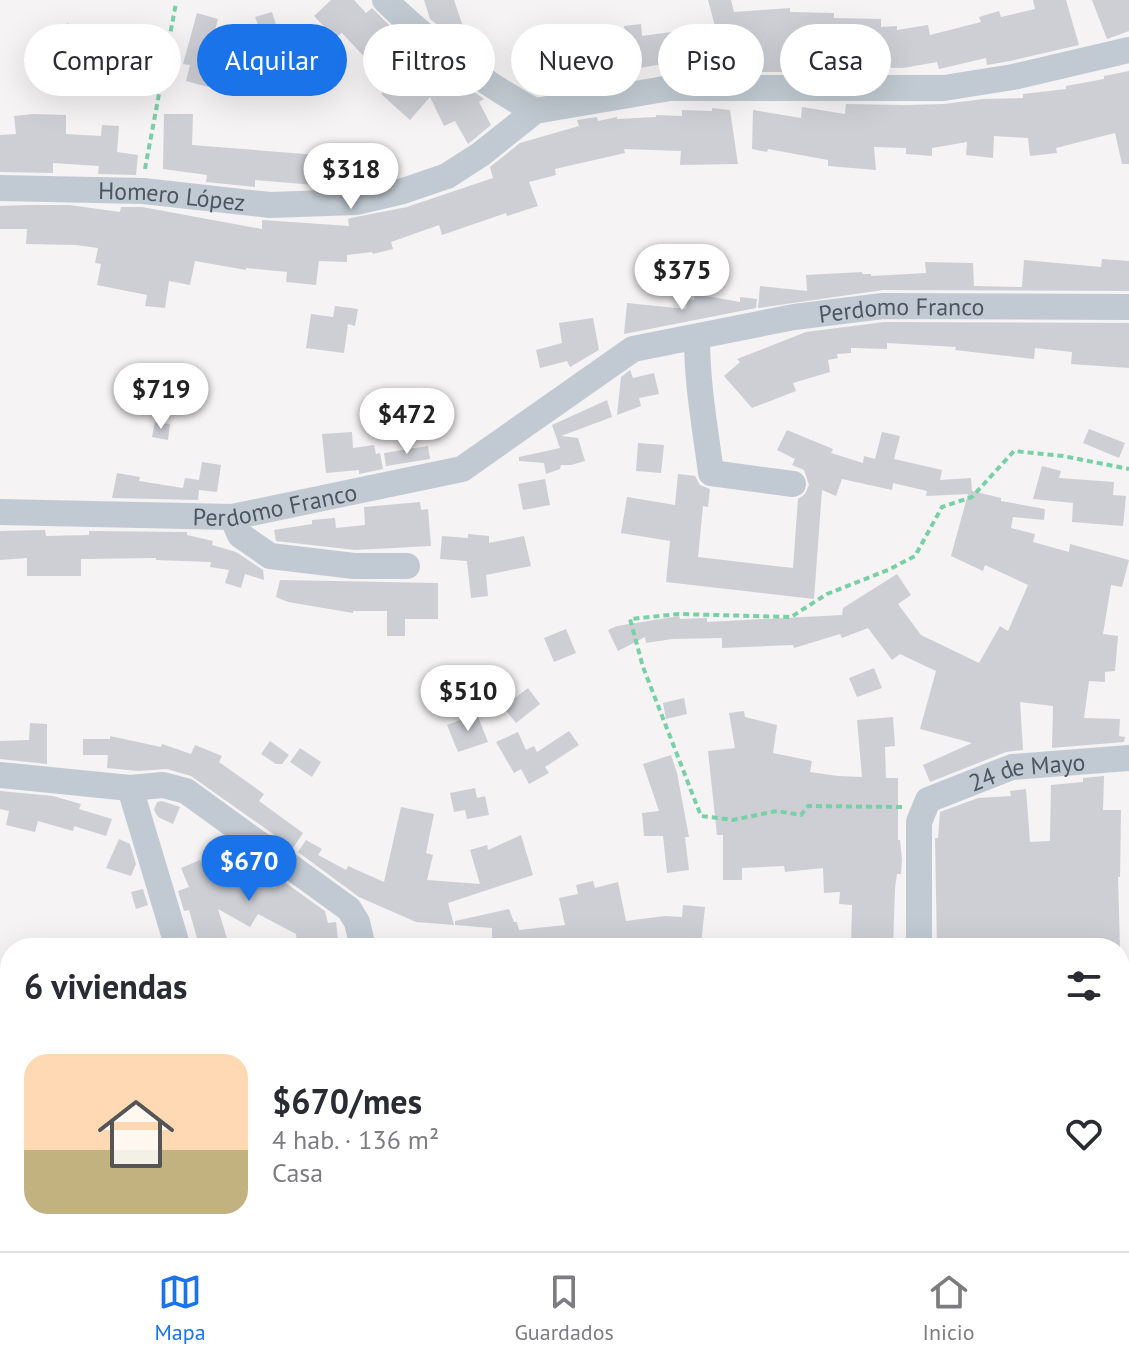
<!DOCTYPE html>
<html lang="es">
<head>
<meta charset="utf-8">
<style>
  body { margin:0; font-family:"PT Sans",sans-serif; background:#f7f7f7; color:#2b2b33; height:100vh; display:flex; flex-direction:column; font-size:30px; white-space:nowrap }
  * { box-sizing:border-box; margin:0 }
  p { font-size:26px; color:#7c7c81 }
  .icon { flex:none; width:44px; height:44px; fill:none; stroke:currentColor; stroke-width:2; stroke-linecap:round; stroke-linejoin:round }
  .map { position:relative; flex:1; overflow:hidden }
  .drawer { position:absolute; left:0px; top:938px; width:1130px; height:314px; display:flex; flex-direction:column; background:#fff; border-radius:32px 32px 0 0; box-shadow:0 8px 32px #0002 }
  .drawer>* { flex:none }
  .banner { position:absolute; left:24px; top:24px; width:1082px; height:72px; display:flex; gap:16px }
  .price { position:absolute; translate:-50% -68px; padding:0 18px; border-radius:28px; background:#fff; color:#222; font-size:26px; line-height:52px; filter:drop-shadow(0 2px 4px #0008) }
  .price::after { content:''; position:absolute; left:50%; top:48px; width:24px; height:18px; margin-left:-12px; background:inherit; clip-path:polygon(0 0,100% 0,50% 100%) }
  .price.on { background:#1a73e8; color:#fff }
  ul { padding:0; list-style:none }
  li { display:flex; align-items:center; gap:24px; height:200px; padding:0 24px }
  li span { display:grid; place-items:center; flex:none; width:224px; height:160px; border-radius:24px; color:#555 }
  li>.icon { margin-inline-start:auto }
  span .icon { width:96px; height:96px; fill:#fffc; stroke-width:1 }
  li b { font-size:34px }
  h2 { display:flex; justify-content:space-between; align-items:center; height:96px; padding:0 24px; font-size:34px }
  .tag { padding:0 28px; border-radius:36px; background:#fff; box-shadow:0 8px 32px #0002; font-size:28px; line-height:72px }
  .tag.on { background:#1a73e8; color:#fff }
  .tabs { display:flex; justify-content:space-around; align-items:center; height:112px; border-top:2px solid #e1e1e2; background:#fff; font-size:22px; color:#7c7c81 }
  .tabs a { display:grid; justify-items:center; gap:4px }
  .tabs .on { color:#1a73e8 }
  .map>svg:first-child { display:block }
  .building { fill:#cdcfd5 }
  .lines { fill:none; stroke-linecap:round; stroke-linejoin:round }
  .path { stroke:#7ad0a6; stroke-width:4; stroke-dasharray:6 4; stroke-linecap:butt }
  .minor { stroke:#c1cad2; stroke-width:26 }
  .labels { text-anchor:middle; dominant-baseline:central; stroke-width:6; stroke-linejoin:round; paint-order:stroke }
  .street-label { font-size:24px; fill:#4a5661; stroke:#fff }
</style>
</head>
<body>
<div class="map">
<svg width="1129" height="1251" viewBox="0 0 1129 1251">
  <rect width="100%" height="100%" fill="#f5f3f3"/>
  <!-- building -->
  <path class="building" d="M331,0h23l12,13 6,-5 26,26 29,24 57,41 -5,3 12,23 -23,19 -13,-23 -11,5 -14,-29 -20,23 -29,-26 4,-5 -21,-20 6,-6 -28,-30 -7,5 -21,-22z
    M424,0h30l14,41 14,-3 4,20 -5,1 -51,-40z
    M708,0h23l3,12 56,-4v4l44,1v5l47,1v8l16,-1v4l31,-5 2,10 51,-13 -2,-5 20,-6 2,6 34,-8 -2,-9h33l13,45 -69,16 -23,4 -1,-7 -47,11 -2,-7 -34,6 -113,-3v7h-36l1,-19 -32,4 1,9 -16,3 -1,-7 -20,3 -1,-5 -64,11 1,6 -39,5 -48,11 -5,-2 -6,-30 10,-2 -3,-14 16,-3 2,12 44,-10v-4l32,-4 -2,-10 17,-2 1,12 73,-10z
    M1092,0h37v31l-22,8z
    M272,12l5,16 -16,5 -6,-16z
    M197,13l21,6 -5,20 5,1 -10,47 -22,-6 4,-16 -7,-1z
    M68,23l10,16 -13,8 -10,-17z
    M1129,71v93h-7l-7,-31 -59,15 1,5 -27,3 -2,-18 -34,-2 -1,22 -27,-3 1,-13 -35,6v8l-26,-2v-6l-32,-1 2,23 -48,-4v-6l-60,-11 -1,3 -15,-3 1,-39 48,8 1,-11 43,7 1,-10 57,1 41,-1 39,-5 40,-1v-4l43,-5v-3l38,-7v-3z
    M712,108l18,2 8,54 -58,1 1,-14 -57,-2 1,4 -70,16 1,6 -27,7 9,24 -31,10 -1,-3 -64,22 -3,-10 -48,17 2,7 -20,5 -1,-2 -25,3v7l-28,-1 -3,24 -30,-3 1,-10 -41,-4v2l-51,-9 -5,24 -21,-4 -4,27 -20,-2 2,-11 -50,-10 4,-21 -6,-1 3,-15 -22,-3 -50,-1 1,-15h-27v-23l27,-1h42l51,7 1,-5h21l120,22v-9l87,6 -1,-7 3,-1 56,-11 86,-29 -3,-11 30,-24 59,-17 -2,-6 20,-3 1,4 19,-4v2l39,-2v-2l26,1v-6l30,1z
    M33,114l33,1v19l35,2 1,-11 17,1 -2,26 21,3 -2,20 -38,-1 1,-8 -46,-3v10l-53,-1v-37l16,-1 -2,-18z
    M164,114h29l-1,31 125,10 -2,30 -60,-5v7l-49,-5 1,-7 -44,-6z
    M1102,259l27,2v30l-246,-1 -125,18 2,-22 47,5 -1,-16 56,-3v2h9v2l55,-3 -1,-11 48,1 1,23 48,1 2,-27 77,7z
    M695,294l45,8v-5l17,2 -1,9 -132,26 3,-31 59,6 2,-10 6,1z
    M335,306l23,3 -3,17 -7,-2 -4,29 -38,-5 5,-34 22,3z
    M593,318l6,32 -29,17 -3,-6 -27,7 -4,-18 26,-7 -3,-20z
    M884,322l245,1v45l-58,-4 1,-12 -37,-4 -1,11 -79,-9 1,-3 -69,-4v6l-36,-1v5l-14,1 1,4 -10,2 2,12 -37,11 3,8 -44,17 -28,-32 16,-14 -3,-3 69,-27z
    M630,370l3,8 21,-5 5,21 -20,4 2,8 -24,9 4,-38z
    M607,400l5,17 -51,19 17,2 7,23 -14,4h-10l-1,4 -14,5 -2,-11 -25,-2v-4l41,-9 -8,-23z
    M155,422l15,2 -2,16 -16,-3z
    M1089,429l36,14 -6,15 -36,-15z
    M787,430l46,19 -2,4 32,10 1,-7 11,3 7,-27 18,4 -6,23 48,11 -2,10 31,-2 1,13 29,7v3l44,8 -1,11 -31,-3 -2,11 24,6 -2,8 36,10 1,-8 59,16 -7,27 -11,-2 -8,49 15,2 -3,35 -10,1v10l-16,-1 -5,37 36,1 -1,17 6,1 -1,5 -72,6 1,-42 -33,-4 3,48 -17,2 -76,30 -7,-17 49,-22 -52,-14 16,-58 -36,-17 -8,6 -24,-32 -26,10 -2,-4 -46,14 -1,-3 -71,3v-10l-50,1 -26,4 -1,-6 -27,14 -10,-21 9,-4 62,-10 1,3 27,-1v4l135,-7 1,-7 54,-34 14,21 -13,9 23,31 58,28 21,-37 8,5 20,-46 -43,-20 -2,6 -32,-15 17,-62 -42,2 1,-5 -34,-8 -1,7 -50,-11 -6,17 -14,-6 -8,109 -148,-17 4,-41 -49,-8 6,-36 48,8 3,-31 17,2 5,9 10,4 -2,18 -5,-1 -5,51 95,11 5,-69 7,-5 4,-9 -5,-15 -12,-5 3,-6 -18,-9z
    M352,432l1,16 21,-3 2,9 4,-1 3,16 -24,5v-4l-33,3 -4,-39z
    M638,443l26,2 -3,28 -25,-2z
    M428,446l2,13 -44,7 -2,-13z
    M202,462l19,3 -4,27 -18,-2 -1,10 -86,-2 5,-25 23,4 -1,4 44,7 2,-10 14,2z
    M1042,466l19,5 -2,7 55,4 -1,13 13,1 -3,30 -51,-4 1,-19 -40,-4z
    M545,479l5,26 -27,5 -5,-26z
    M420,502l1,8 7,-1 3,37 -76,4 -79,-9 -2,-11 38,-6v-4l23,-2 1,10 29,-3 -1,-18z
    M45,530l1,6 43,-1v-4l98,1v3l26,6 -1,4 24,7 27,18 1,10 -19,-6 -4,14 -16,-5 4,-13 -19,-3 1,-5 -55,-2v-2l-75,1v17h-54v-18l-27,2v-29z
    M468,534l21,2v7l35,-7 7,30 -45,9 2,21 -17,2 -4,-37 -27,-2 2,-23 26,2z
    M280,580l158,3v36h-33v17h-18v-25h-34v2l-65,-11 -12,-5z
    M566,629l10,24 -22,9 -10,-24z
    M874,668l8,20 -25,9 -8,-19z
    M528,688l12,16 -24,19 -13,-16z
    M684,698l3,16 -21,5 -3,-16z
    M744,711l1,6 32,8 -4,28 39,8 -2,11 28,4 24,1 -5,-57 36,-3 2,29 -10,1 1,31h12v62h2l2,19 -1,15h-4l-2,14 -2,60h-42l1,-43 -13,-1 1,-12 -16,1 -1,-25 -38,4 -1,-6 -42,2v12h-19v-45h-6l-9,-84 27,-3 -6,-35z
    M477,714l11,28 -30,10 -11,-27z
    M30,723l17,1v40l-47,-5v-18l29,-1z
    M569,731l10,14 -34,22 4,6 -20,11 -8,-15 -7,4 -18,-31 22,-10 8,18 8,-4 3,6z
    M110,736l51,11 1,-3 29,10 4,-9 27,11 -3,6 45,32 -5,7 44,32 -10,15 -102,-72 -24,-7 -29,2 -31,-3 1,-13h-25v-16h27z
    M270,741l19,14 -7,9h-6l-15,-10z
    M300,748l21,14 -9,15 -22,-15z
    M671,755l6,18 12,64h-4l4,33 -22,3 -4,-37h-19l-2,-23 17,-2 -16,-47z
    M1104,776l-1,34h18l-1,67h-2l2,71h-118v-2l-65,2 -2,-110h3l2,-26 38,-14 33,-2 -1,-5 16,-2 4,53 20,-1 1,-56 32,-3v-4z
    M475,788l2,10 8,-2 4,19 -22,4 -2,-9 -11,2 -4,-19z
    M0,791l53,5 28,8 -2,5 33,10 -6,17 -32,-10 -1,5 -35,-10 -3,11 -29,-7 3,-14 -9,-2z
    M162,801l18,6 -7,17 -15,-7 -4,-7 3,-8z
    M401,807l33,7 -8,39 7,2 -6,25 53,4 -10,-34 17,-5 1,5 33,-15 12,40 -85,28 6,22 -38,-3 -57,-25 -61,-45 8,-12 16,9 -4,6 28,15 2,-4 36,16z
    M119,839l11,5 6,20 -5,12 -25,-8z
    M229,842l20,14 -6,10 32,22 5,-9 45,32 3,12 8,-1 3,26h-41l-2,-14 -38,-20 -8,13 -32,-18 12,39h-30l-11,-38 -5,1 -6,-20 11,-4 -8,-19 19,-8 6,13z
    M593,881l2,7 23,-6 8,39 39,-5 17,1 1,-12 22,2 -4,37 -28,-3 -49,7h-132v-20l-37,-3v-4l54,-12 5,13h3l2,8 46,-5 -6,-27 19,-4 -2,-9z
    M143,889l5,16 -12,4 -5,-17z"/>
  <g class="lines">
    <!-- path -->
    <path class="path" d="M145,169l31,-166
      M902,807l-94,-1 -7,9 -24,-4 -44,9 -32,-4 -58,-149 -13,-48 49,-5 112,3 36,-23 61,-24 27,-14 27,-49 30,-10 42,-46 49,5 66,13
      M0,1224l10,-1
      M282,1251l1,-9"/>
    <!-- minor -->
    <g class="minor">
      <path d="M385,0c39,39 101,85 150,111"/>
      <path id="s1" d="M0,188l143,3 127,14 86,-3 47,-11 44,-15 34,-22 54,-43 135,-23h274l69,-11 116,-27"/>
      <path d="M697,338c0,46 8,89 14,135l82,11"/>
      <path id="s2" d="M0,512l232,5 230,-48 171,-120 161,-32 89,-11 246,1"/>
      <path d="M232,517l8,18 30,21 84,10h53"/>
      <path d="M0,775l130,13 33,-3 23,6 163,118 8,13 6,26"/>
      <path d="M130,788l48,160"/>
      <path id="s3" d="M919,948v-126l9,-22 84,-33 117,-9"/>
      <path d="M1120,1022h9"/>
      <path d="M0,1150l10,-2"/>
      <path d="M462,1242l2,9"/>
      <path d="M715,1242v9"/>
      <path d="M926,1242v9"/>
    </g>
  </g>
  <g class="labels">
    <!-- street labels -->
    <g class="street-label">
      <text stroke="none"><textPath href="#s1" startOffset="172">Homero López</textPath></text>
      <text stroke="none"><textPath href="#s2" startOffset="948">Perdomo Franco</textPath></text>
      <text stroke="none"><textPath href="#s2" startOffset="276">Perdomo Franco</textPath></text>
      <text stroke="none"><textPath href="#s3" startOffset="254">24 de Mayo</textPath></text>
    </g>
  </g>
</svg>
<b class="price" style="left:351px;top:211px">$318</b>
<b class="price" style="left:682px;top:312px">$375</b>
<b class="price" style="left:161px;top:431px">$719</b>
<b class="price" style="left:407px;top:456px">$472</b>
<b class="price" style="left:468px;top:733px">$510</b>
<b class="price on" style="left:249px;top:903px">$670</b>
<div class="banner">
<a class="tag">Comprar</a>
<a class="tag on">Alquilar</a>
<a class="tag">Filtros</a>
<a class="tag">Nuevo</a>
<a class="tag">Piso</a>
<a class="tag">Casa</a>
</div>
<section class="drawer">
<h2>6 viviendas<svg class="icon" aria-label="filters" viewBox="0 0 24 24"><path d="M4 7h16M4 17h16"/><circle cx="9" cy="7" r="2"/><circle cx="15" cy="17" r="2"/></svg></h2>
<ul>
<li><span style="background:linear-gradient(#ffd9b3 60%,#c2b280 0)"><svg class="icon" aria-label="home" viewBox="0 0 24 24"><path d="M3 11l9-7 9 7M6 9v11h12V9"/></svg></span><div><b>$670/mes</b><p>4 hab. · 136 m²</p><p>Casa</p></div><svg class="icon" aria-label="heart" viewBox="0 0 24 24"><path d="M12 20l-8-8c-3-5 5-10 8-4 3-6 11-1 8 4z"/></svg></li>
</ul>
</section>
</div>
<nav class="tabs">
<a class="on"><svg class="icon" aria-label="map" viewBox="0 0 24 24"><path d="M3 6l6-2 6 2 6-2v14l-6 2-6-2-6 2zM9 4v14M15 6v14"/></svg>Mapa</a>
<a><svg class="icon" aria-label="saved" viewBox="0 0 24 24"><path d="M7 4h10v16l-5-4-5 4z"/></svg>Guardados</a>
<a><svg class="icon" aria-label="home" viewBox="0 0 24 24"><path d="M3 11l9-7 9 7M6 9v11h12V9"/></svg>Inicio</a>
</nav>
</body>
</html>
